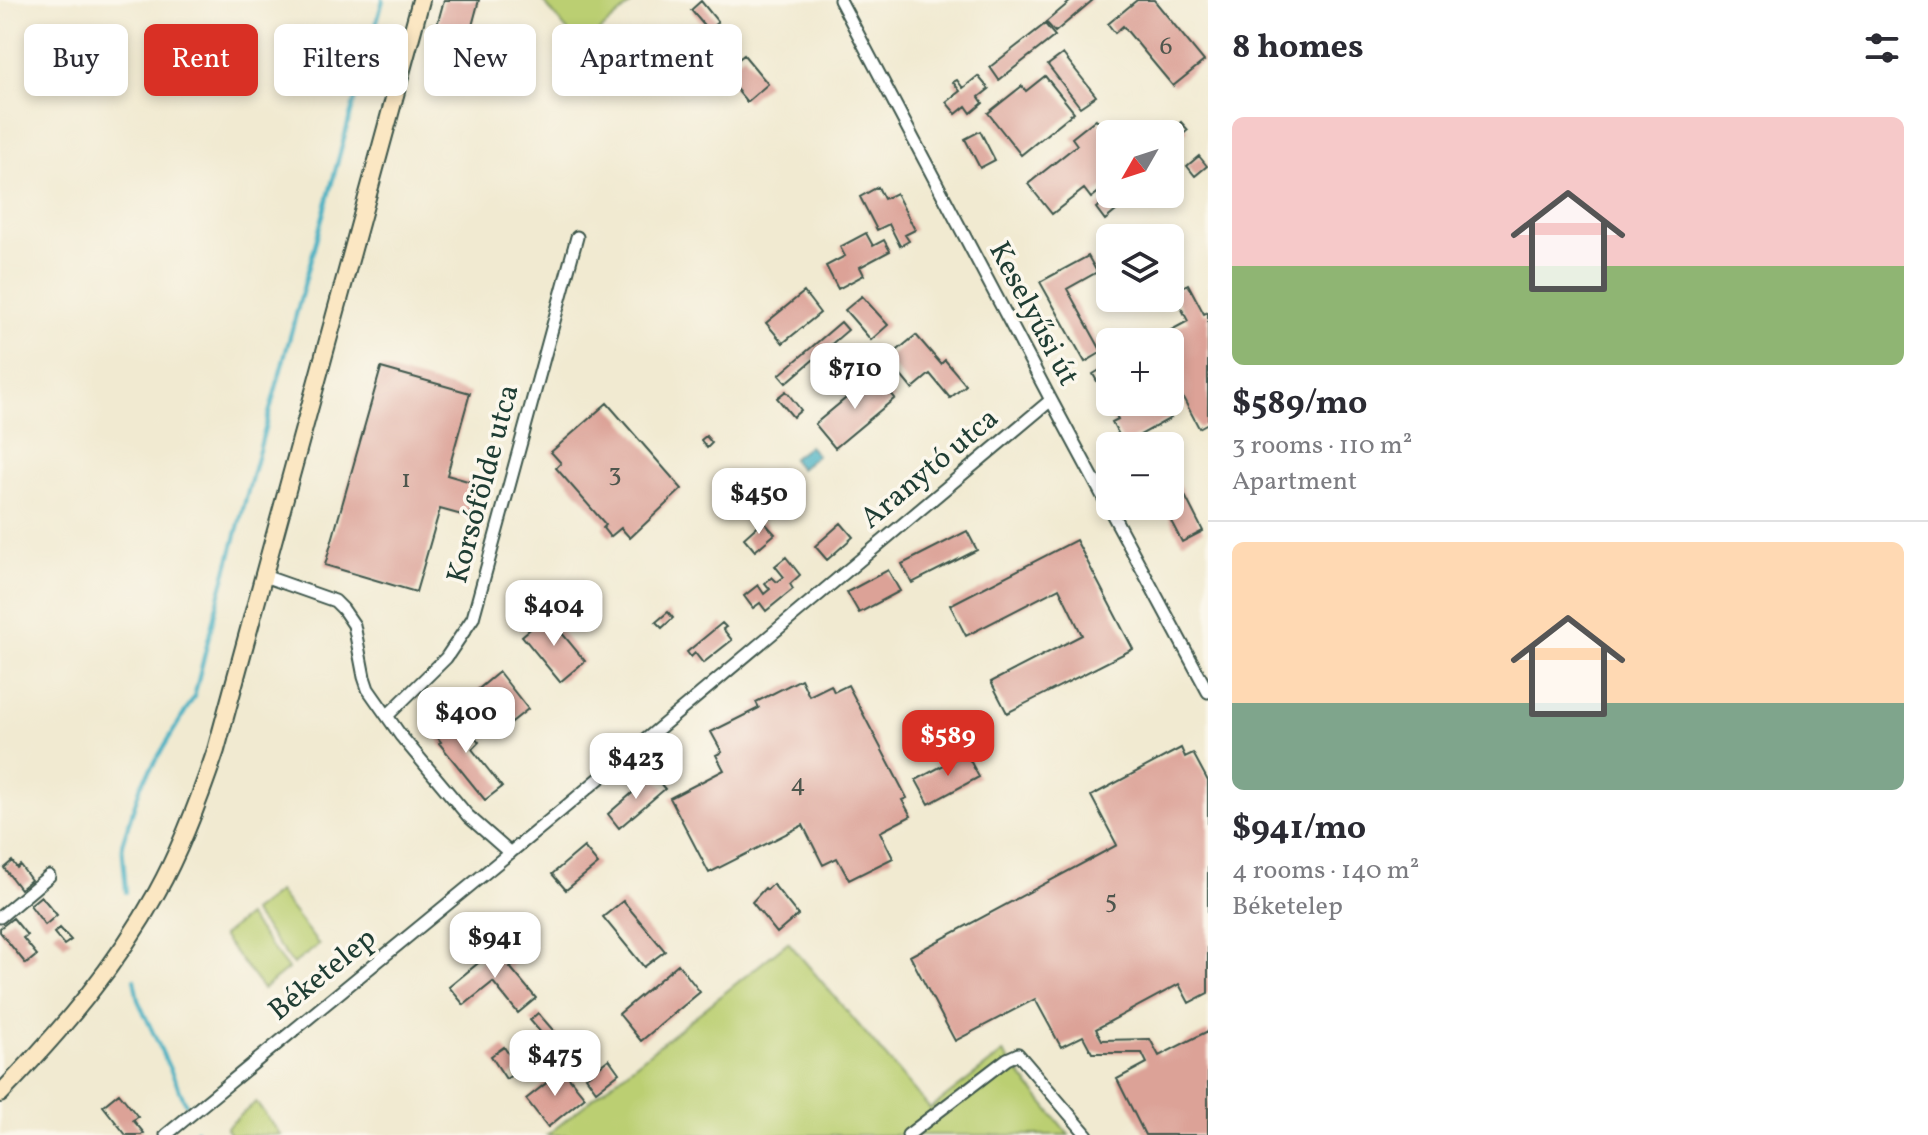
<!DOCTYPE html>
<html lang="en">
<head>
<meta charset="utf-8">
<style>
  body { margin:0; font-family:Vollkorn,serif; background:#f2f2f3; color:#2b2b33; height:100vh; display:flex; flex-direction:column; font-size:30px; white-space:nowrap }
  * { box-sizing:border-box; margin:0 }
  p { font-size:26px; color:#7c7c81 }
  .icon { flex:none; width:44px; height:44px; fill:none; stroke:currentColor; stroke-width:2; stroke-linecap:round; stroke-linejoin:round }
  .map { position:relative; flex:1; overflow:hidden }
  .panel { display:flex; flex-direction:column; background:#fff; width:720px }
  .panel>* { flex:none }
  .hud { position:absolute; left:24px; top:24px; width:760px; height:72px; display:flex; gap:16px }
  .needle { width:52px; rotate:231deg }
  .controls { position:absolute; left:1096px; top:120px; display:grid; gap:16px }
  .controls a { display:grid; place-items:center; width:88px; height:88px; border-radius:12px; background:#fff; box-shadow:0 4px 12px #0003; font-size:40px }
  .price { position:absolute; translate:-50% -68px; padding:0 18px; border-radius:16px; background:#fff; color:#222; font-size:26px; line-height:52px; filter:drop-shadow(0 2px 4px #0008) }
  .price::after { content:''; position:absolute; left:50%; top:48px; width:24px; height:18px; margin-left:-12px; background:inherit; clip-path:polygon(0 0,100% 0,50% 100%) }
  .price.active { background:#d93025; color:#fff }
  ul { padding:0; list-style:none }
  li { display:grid; align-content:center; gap:16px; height:424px; padding:0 24px }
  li+li { border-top:2px solid #e1e1e2 }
  li span { display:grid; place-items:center; height:248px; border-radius:12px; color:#555 }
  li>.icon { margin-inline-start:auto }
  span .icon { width:144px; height:144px; fill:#fffc; stroke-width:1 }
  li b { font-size:34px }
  h2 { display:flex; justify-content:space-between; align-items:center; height:96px; padding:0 24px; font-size:34px }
  .chip { padding:0 28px; border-radius:12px; background:#fff; box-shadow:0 4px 12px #0003; font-size:28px; line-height:72px }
  .chip.active { background:#d93025; color:#fff }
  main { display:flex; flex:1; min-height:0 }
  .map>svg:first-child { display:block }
  .green { fill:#bbcf72; stroke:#6d8653; stroke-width:2 }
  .water { fill:#44b0c2; stroke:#32767b; stroke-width:2 }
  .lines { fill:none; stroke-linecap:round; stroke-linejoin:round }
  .stream { stroke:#44b0c2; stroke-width:4 }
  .building { fill:#dca297 }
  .street-casing { stroke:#3e574c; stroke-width:15 }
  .secondary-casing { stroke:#3e574c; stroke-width:20 }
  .street { stroke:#fff; stroke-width:11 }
  .secondary { stroke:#fbe7c3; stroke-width:16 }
  .labels { text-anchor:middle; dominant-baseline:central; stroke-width:7; stroke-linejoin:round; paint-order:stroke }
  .number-label { font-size:26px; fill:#4e564d }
  .street-label { font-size:30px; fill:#1f3d34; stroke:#fbf7ec }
</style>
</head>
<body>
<main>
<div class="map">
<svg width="1208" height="1135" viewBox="0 0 1208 1135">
  <rect width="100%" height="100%" fill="#fbf7ec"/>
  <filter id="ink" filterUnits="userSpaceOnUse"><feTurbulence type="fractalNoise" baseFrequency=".0125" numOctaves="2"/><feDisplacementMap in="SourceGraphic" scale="16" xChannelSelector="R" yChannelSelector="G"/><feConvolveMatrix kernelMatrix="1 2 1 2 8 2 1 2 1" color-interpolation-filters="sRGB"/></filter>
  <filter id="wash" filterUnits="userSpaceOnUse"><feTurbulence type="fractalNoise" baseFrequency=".006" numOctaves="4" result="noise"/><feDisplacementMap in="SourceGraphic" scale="32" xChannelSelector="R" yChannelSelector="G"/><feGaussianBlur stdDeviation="1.8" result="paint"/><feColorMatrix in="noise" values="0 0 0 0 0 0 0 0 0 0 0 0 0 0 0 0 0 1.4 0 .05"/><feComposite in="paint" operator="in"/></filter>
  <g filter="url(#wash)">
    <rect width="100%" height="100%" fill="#f1ead1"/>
    <!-- green -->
    <path class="green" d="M542,0h92l1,1 -54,46z
      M278,892l41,53 -26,19 -41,-52z
      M247,916l41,53 -25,20 -41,-53z
      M788,942l142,167 73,-56 66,82h-522z
      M256,1102l25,33h-50l-5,-7z"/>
    <!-- water -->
    <path class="water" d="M809,446l8,9 -17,14 -8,-10z"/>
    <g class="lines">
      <!-- stream -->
      <path class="stream" d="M126,892l-4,-48 19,-59 53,-88 21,-85 134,-492 34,-120
        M134,979l4,21 48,104
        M196,1130l1,5"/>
    </g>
    <g id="blocks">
      <!-- building -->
      <path class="building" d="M444,0h35l-17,63 -33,-9z
        M1072,0h21l-38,32 -9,-10z
        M1137,0h17l50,61 -31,25 -50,-60 -8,7 -7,-9z
        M701,1l17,21 -10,8 -17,-20z
        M1045,24l10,12 -56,44 -9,-13z
        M1063,54l33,42 -16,11 -32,-42z
        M744,55l24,29 -21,18 -25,-30z
        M978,76l11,13 -10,8 4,6 -12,10 -5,-7 -10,8 -10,-12 14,-11 -7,-9 4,-2 6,8z
        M1045,76l29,36 -53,43 -33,-42 34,-27 4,5z
        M1096,119l14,18v46l-19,15 -7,-9 -32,25 -24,-30 49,-39 -5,-7z
        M1181,122l7,8 -16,14 -2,-2v-8h-4z
        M980,131l15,29 -15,8 -15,-29z
        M1199,156l8,10 -12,10 -8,-10z
        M878,187l6,12 12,-6 19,37 -10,5 4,6 -9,5 -11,-22 -12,6 -17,-33z
        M1114,194h9l5,7 -23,19 -9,-12z
        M866,233l7,13 11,-6 6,11 -30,16 4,8 -26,14 -12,-23 19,-10 -5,-9z
        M1088,256l9,16 -30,17 35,63 -17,10 -45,-80z
        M1188,284l16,30 4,-2v111l-9,5 -29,-55v-31h-16l-1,-2 35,-19 -15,-29z
        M804,292l16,21 -37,30 -17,-20z
        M862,296l26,29 -17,15 -26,-30z
        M841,322l7,8 -62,53 -7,-8z
        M916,335l25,29 4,-4 21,25 -16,13 -20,-24 -18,15 -25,-30z
        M1110,364v38h52l9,16 -47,26 -12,-22 6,-3 -25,-45z
        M381,368l89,25 -23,82 31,9 -9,33 -29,-8 -24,83 -91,-27z
        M875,374l20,24 -60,50 -20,-24z
        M786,391l15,19 -8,7 -16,-19z
        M607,403l75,86 -52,49 -9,-10 -11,9 -7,-9 3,-3 -50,-57 5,-5 -10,-11z
        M706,436l6,7 -5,5 -6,-8z
        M1176,478l27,53 -21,11 -19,-36h7v-25z
        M769,485l17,20 -15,12 -16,-21z
        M763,521l12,13 -20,17 -11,-13z
        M841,523l12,14 -26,23 -12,-14z
        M967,531l10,19 -65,33 -10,-19z
        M1076,540l57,109 -126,64 -16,-31 91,-47 -23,-47 -93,48 -16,-31z
        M786,557l14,18 -10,9 3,5 -27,22 -6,-8 -7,5 -9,-12 14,-11 6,9 6,-5 -5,-6 7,-6 5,5 7,-5 -9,-11z
        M888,570l12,21 -41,22 -12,-21z
        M668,612l5,6 -11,10 -6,-6z
        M547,615l38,46 -25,21 -38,-46z
        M722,623l4,4 -3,2 9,11 -29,23 -8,-10 -4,4 -4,-5z
        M499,672l29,37 -30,24 -29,-36z
        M801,679l8,17 22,-11 3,7 14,-7 59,113 -5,2 9,16 -31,16 13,26 -44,22 -12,-22 -14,7 -20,-40 -94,48 -39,-75 54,-28 -8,-15 6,-3 -11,-20 48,-24 -3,-6z
        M449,715l6,7 5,-4 19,24 -7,7 30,38 -17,13 -46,-57 2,-1 -10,-13z
        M1181,748l4,9 8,-4 15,28v212l-19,10 -10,-19 -83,45 6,11 48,-1 9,17 49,-25v104h-63l-28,-56 30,-16 -5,-10h-50l-9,-17 -22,11 -26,-48 -80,42 -45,-85 207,-111 -26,-49z
        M966,753l13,24 -50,27 -13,-24z
        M653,775l12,14 -46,39 -11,-14z
        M584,847l14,17 -32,26 -14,-16z
        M12,861l5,7 3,-3 11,15 -11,9 -16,-21z
        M773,884l25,31 -21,18 -25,-31 13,-14 2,2z
        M41,896l16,19 -12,10 -15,-20z
        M623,901l42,50 -21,16 -41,-50z
        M13,918l14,17 -4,3 14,17 -11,9 -26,-32v-4z
        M60,928l11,12 -7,5 -10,-12z
        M504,942l14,18 -8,7 26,31 -18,15 -25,-31 -29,23 -15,-18z
        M678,964l22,28 -59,49 -22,-27z
        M538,1013l42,48 -9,7 -41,-48z
        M504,1047l15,23 -13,9 -15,-23z
        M609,1059l10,14 -23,18 -10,-14z
        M563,1070l22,27 -37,30 -22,-28z
        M119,1093l19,24 -5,3 11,13 -3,2h-15l-23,-29z"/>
    </g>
  </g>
  <g filter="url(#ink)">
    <use href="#blocks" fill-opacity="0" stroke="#3e574c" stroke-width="2"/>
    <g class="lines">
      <defs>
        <path id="street" d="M840,0l211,400 157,292
          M264,576l71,25 8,8 11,16 10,52 4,12 33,47 67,80 42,37
          M387,716l59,-58 27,-40 104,-381
          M0,917l49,-41
          M166,1135l379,-311 506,-424
          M908,1135l99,-76 11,-5 69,81"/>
        <path id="secondary" d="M0,1094c60,-62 116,-127 157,-202 25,-45 43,-94 59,-142l205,-750"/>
      </defs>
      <!-- street casing -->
      <use href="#street" class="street-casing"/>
      <!-- secondary casing -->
      <use href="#secondary" class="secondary-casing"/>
      <!-- street -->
      <use href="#street" class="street"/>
      <!-- secondary -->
      <use href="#secondary" class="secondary"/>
    </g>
  </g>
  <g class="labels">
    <!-- number labels -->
    <g class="number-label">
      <text x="1166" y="47">6</text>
      <text x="615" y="474">3</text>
      <text x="406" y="480">1</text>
      <text x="798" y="784">4</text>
      <text x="1111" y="901">5</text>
    </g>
    <!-- street labels -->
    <g class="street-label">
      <text transform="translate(1033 314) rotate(62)">Keselyűsi út</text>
      <text transform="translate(930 469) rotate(-40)">Aranytó utca</text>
      <text transform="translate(484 484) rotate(-75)">Korsófölde utca</text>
      <text transform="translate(323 975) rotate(-39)">Béketelep</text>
    </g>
  </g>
</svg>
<div class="controls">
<a><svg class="needle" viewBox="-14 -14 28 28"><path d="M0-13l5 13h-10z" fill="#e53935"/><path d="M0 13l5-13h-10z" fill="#7c7c81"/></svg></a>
<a><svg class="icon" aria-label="layers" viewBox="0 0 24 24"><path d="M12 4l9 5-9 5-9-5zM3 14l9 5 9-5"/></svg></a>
<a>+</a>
<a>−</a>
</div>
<b class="price" style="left:855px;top:411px">$710</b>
<b class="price" style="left:759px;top:536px">$450</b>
<b class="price" style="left:554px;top:648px">$404</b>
<b class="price" style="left:466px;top:755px">$400</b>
<b class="price active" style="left:948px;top:778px">$589</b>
<b class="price" style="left:636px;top:801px">$423</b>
<b class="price" style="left:495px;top:980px">$941</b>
<b class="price" style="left:555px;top:1098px">$475</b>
<div class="hud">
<a class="chip">Buy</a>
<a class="chip active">Rent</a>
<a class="chip">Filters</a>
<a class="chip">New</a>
<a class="chip">Apartment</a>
</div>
</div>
<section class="panel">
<h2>8 homes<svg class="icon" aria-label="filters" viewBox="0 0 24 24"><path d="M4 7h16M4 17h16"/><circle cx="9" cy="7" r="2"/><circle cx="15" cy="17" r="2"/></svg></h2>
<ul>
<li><span style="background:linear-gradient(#f6c9c9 60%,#8fb573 0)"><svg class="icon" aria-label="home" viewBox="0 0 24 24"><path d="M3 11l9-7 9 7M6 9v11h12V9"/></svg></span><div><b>$589/mo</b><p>3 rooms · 110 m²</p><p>Apartment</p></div></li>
<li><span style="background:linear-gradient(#ffd9b3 65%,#7fa58c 0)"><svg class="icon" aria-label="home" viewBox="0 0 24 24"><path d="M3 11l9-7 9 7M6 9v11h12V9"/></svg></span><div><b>$941/mo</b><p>4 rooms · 140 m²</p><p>Béketelep</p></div></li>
</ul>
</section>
</main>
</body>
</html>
